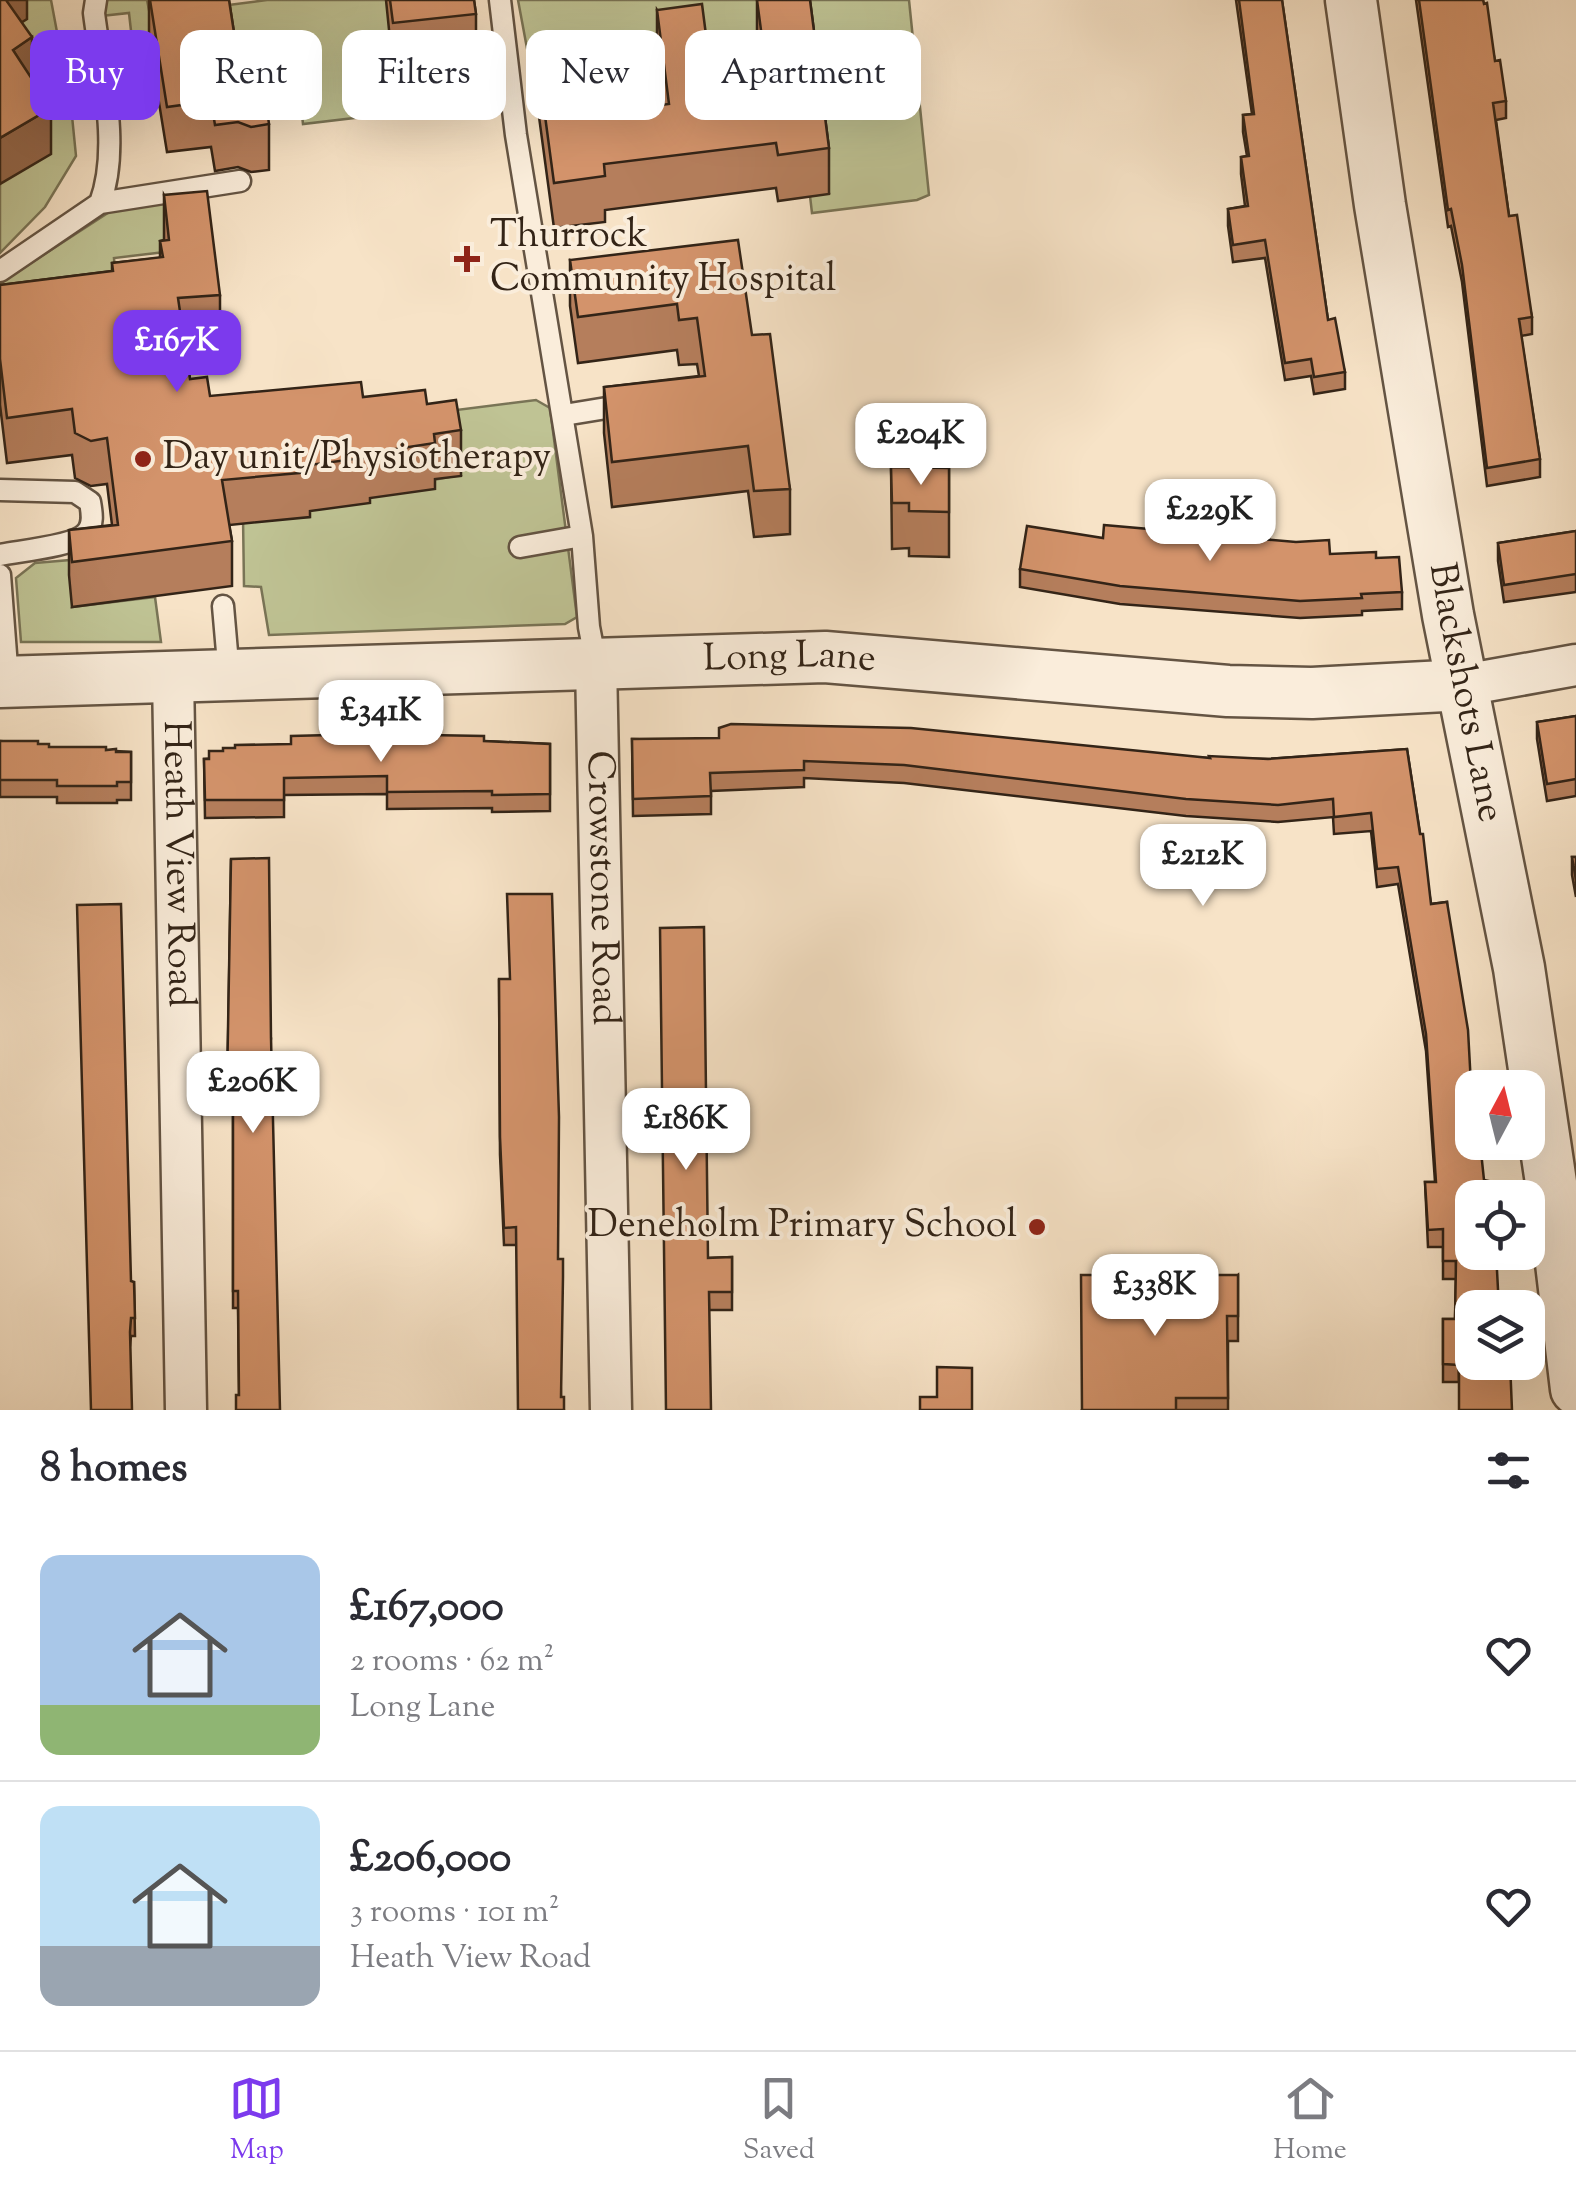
<!DOCTYPE html>
<html lang="en">
<head>
<meta charset="utf-8">
<style>
  body { margin:0; font-family:"Sorts Mill Goudy",serif; background:#f2f2f3; color:#2b2b33; height:100vh; display:flex; flex-direction:column; font-size:38px; white-space:nowrap }
  * { box-sizing:border-box; margin:0 }
  p { font-size:32px; color:#7c7c81 }
  .icon { flex:none; width:55px; height:55px; fill:none; stroke:currentColor; stroke-width:2; stroke-linecap:round; stroke-linejoin:round }
  .map { position:relative; height:1410px; overflow:hidden }
  .drawer { display:flex; flex-direction:column; background:#fff; flex:1 }
  .drawer>* { flex:none }
  .guide { position:absolute; left:30px; top:30px; width:1000px; height:90px; display:flex; gap:20px }
  .needle { width:65px; rotate:7deg }
  .buttons { position:absolute; left:1455px; top:1070px; display:grid; gap:20px }
  .buttons a { display:grid; place-items:center; width:90px; height:90px; border-radius:20px; background:#fff; box-shadow:0 10px 40px #0002; font-size:50px }
  .price { position:absolute; translate:-50% -85px; padding:0 22px; border-radius:20px; background:#fff; color:#222; font-size:32px; line-height:65px; filter:drop-shadow(0 2px 5px #0008) }
  .price::after { content:''; position:absolute; left:50%; top:60px; width:30px; height:22px; margin-left:-15px; background:inherit; clip-path:polygon(0 0,100% 0,50% 100%) }
  .price.on { background:#7c3aed; color:#fff }
  ul { padding:0; list-style:none }
  li { display:flex; align-items:center; gap:30px; height:250px; padding:0 40px }
  li+li { border-top:2px solid #e1e1e2 }
  li span { display:grid; place-items:center; flex:none; width:280px; height:200px; border-radius:20px; color:#555 }
  li>.icon { margin-inline-start:auto }
  span .icon { width:120px; height:120px; fill:#fffc; stroke-width:1 }
  li b { font-size:42px }
  h2 { display:flex; justify-content:space-between; align-items:center; height:120px; padding:0 40px; font-size:42px }
  .tag { padding:0 35px; border-radius:20px; background:#fff; box-shadow:0 10px 40px #0002; font-size:35px; line-height:90px }
  .tag.on { background:#7c3aed; color:#fff }
  .dock { display:flex; justify-content:space-around; align-items:center; height:140px; border-top:2px solid #e1e1e2; background:#fff; font-size:28px; color:#7c7c81 }
  .dock a { display:grid; justify-items:center; gap:5px }
  .dock .on { color:#7c3aed }
  .map>svg:first-child { display:block }
  .green { fill:#bfc394; stroke:#797456; stroke-width:2.5 }
  .lines { fill:none; stroke-linecap:round; stroke-linejoin:round }
  .service-casing { stroke:#645443; stroke-width:25 }
  .minor-casing { stroke:#645443; stroke-width:45 }
  .tertiary-casing { stroke:#645443; stroke-width:55 }
  .service { stroke:#faeddb; stroke-width:20 }
  .minor { stroke:#faeddb; stroke-width:40 }
  .tertiary { stroke:#faeddb; stroke-width:50 }
  .wall { fill:#b57e5c; stroke:#332417; stroke-width:2.5 }
  .shaded-wall { fill:#94674b; stroke:#332417; stroke-width:2.5 }
  .building { fill:#d3936b; stroke:#332417; stroke-width:2.5 }
  .poi-dot { fill:#8f2418; stroke:#faeddb; stroke-width:4 }
  .labels { text-anchor:middle; dominant-baseline:central; stroke-width:8; stroke-linejoin:round; paint-order:stroke }
  .poi-label { font-size:38px; fill:#332417; stroke:#faeddb; text-anchor:start }
  .street-label { font-size:38px; fill:#332417; stroke:#faeddb }
</style>
</head>
<body>
<div class="map">
<svg width="1576" height="1410" viewBox="0 0 1576 1410">
  <rect width="100%" height="100%" fill="#f7e3c7"/>
  <filter id="stains"><feTurbulence type="fractalNoise" baseFrequency=".002" numOctaves="4"/><feColorMatrix values="0 0 0 0 .2 0 0 0 0 .09 0 0 0 0 .02 0 0 0 .5 -.17"/></filter>
  <radialGradient id="worn" r=".72"><stop offset=".6" stop-color="#630" stop-opacity="0"/><stop offset="1" stop-color="#630" stop-opacity=".3"/></radialGradient>
  <!-- green -->
  <path class="green" d="M0,0h51l6,32 -12,3 12,81h15l4,40 -31,51 -45,46z
    M107,0h40l3,15 117,-15h154l-28,69 62,-7 4,16 17,-2v-10l18,-1 5,36 -196,23 -6,-56 -9,5 2,14 -15,12 -15,3 -1,-7 -114,13 -8,-24 -8,-71 -28,3z
    M518,0h391l20,195 -12,5 -105,13 -2,-17 19,-3 -72,-153v6l-100,9 4,34 -77,11 -1,-4 -46,6z
    M204,199l-39,53 -51,6 4,50 -118,22v-47l114,-74z
    M536,400l14,8 27,209 -12,7 -296,11 -8,-48 -17,-1 -1,-69h66v-6l59,-19 92,-17 -75,-56z
    M94,558l-22,49 83,-10 6,45h-140l-5,-64 19,-15z"/>
  <g class="lines">
    <defs>
      <path id="service" d="M96,0l-2,13c7,58 27,134 6,190
        M500,0l16,135 66,401 7,91 7,36
        M0,271l100,-68 140,-22
        M564,415l67,-11
        M0,490l75,2 15,10c2,11 4,23 -4,31 -11,13 -67,18 -86,22
        M520,547l62,-11
        M0,575l8,105
        M223,606l6,69"/>
      <g id="minor">
        <path id="s1" d="M596,663l15,747"/>
        <path id="s2" d="M173,676l13,734"/>
        <path d="M1464,685l112,-20"/>
      </g>
      <g id="tertiary">
        <path id="s3" d="M1351,0l29,205 68,410 71,353 34,228 23,193"/>
        <path id="s4" d="M0,682l825,-25 403,34 84,2 152,-8"/>
      </g>
    </defs>
    <!-- service casing -->
    <use href="#service" class="service-casing"/>
    <!-- minor casing -->
    <use href="#minor" class="minor-casing"/>
    <!-- tertiary casing -->
    <use href="#tertiary" class="tertiary-casing"/>
    <!-- service -->
    <use href="#service" class="service"/>
    <!-- minor -->
    <use href="#minor" class="minor"/>
    <!-- tertiary -->
    <use href="#tertiary" class="tertiary"/>
  </g>
  <!-- wall -->
  <path class="wall" d="M149,0h80l8,52 32,72v46l-18,2 -13,-5 -23,4 -4,-24 -44,5 -18,-111z
    M386,0h88l2,14v46l-83,9z
    M757,0h53l19,148v46l-51,7 -2,-13 -171,22v12l-51,6 -17,-126v-46l55,58 71,-9 -6,-50v-45l57,87 49,-6 -6,-51z
    M1236,0h46l46,320 17,52v17l-31,5 -3,-18 -26,4 -20,-122 -32,4 -5,-36v-17l17,-3 -4,-32v-17l6,-1 -4,-24v-17l9,-1z
    M1416,0h67l12,61 11,40v17l-10,2 13,96 23,101v17l-11,2 19,123v18l-53,9 -25,-204 -11,-56 -3,1z
    M164,195l56,100v45l-36,4 6,35 20,17 153,1 64,7 34,26v46l-26,3v10l-65,9v5l-60,8v6l-81,8 3,16v45l-160,21 -3,-32v-45l43,-5 -5,-41 -16,2 -16,-8 -3,-23 -65,8 -7,-58v-120l112,-14v-8l48,-5v-17l4,-1z
    M570,260l182,75 38,154v45l-36,3 -6,-46 -136,16 -8,-74v-46l95,-11 -2,-12 -18,1 -2,-15 -99,13 -8,-57z
    M891,467l58,1v89l-40,-1v-8l-17,1z
    M1576,531v61l-72,10 -6,-41v-18z
    M1103,538l273,20 26,34v17l-40,2v4l-62,3 -180,-14 -100,-17v-18z
    M1576,716v80l-29,5 -10,-62v-17z
    M632,739l578,19 58,1 139,-10 24,155 16,-2 12,480h-16v-63h12l1,-40h-13v-32h-15l-3,-65h10l-9,-131 -28,-167 -21,3 -6,-56 -37,3 -1,-17 -55,5 -92,-6 -282,-33 -100,-5v9l-93,4v23l-78,2z
    M0,741l38,3 11,3 82,5v48h-14v3h-60v-6h-57z
    M484,741l66,3v67l-58,1v-4l-105,1v-15l-103,1v22l-79,1 -1,-59z
    M1572,857h4v40l-4,-22z
    M231,859l40,179 -32,357 -1,-87h-5v-205h-6z
    M499,979l59,280 3,138 3,13 -48,-165h-12l-4,-90z
    M732,1257v53h-23l-1,-52z
    M1238,1275v66h-10v69h-146z
    M131,1281l3,1 1,54h-4l-1,10 -39,64z"/>
  <!-- shaded-wall -->
  <path class="shaded-wall" d="M5,0h22v19l-8,5z
    M32,37v46l-19,-33z
    M51,108v46l-51,30v-46z"/>
  <!-- building -->
  <path class="building" d="M0,0h6l26,37 -19,13 38,58 -51,30z
    M150,0h79l8,52 22,-3 10,75 -18,3 -13,-5 -23,3 -4,-24 -44,6z
    M390,0h84l2,14 -83,9z
    M757,0h53l19,148 -51,7 -2,-12 -172,21 1,12 -51,7 -17,-127 47,-6 8,64 77,-10 -12,-94 45,-6 12,93 55,-7z
    M1239,0h43l46,320 7,-2 10,54 -31,5 -3,-18 -26,4 -20,-123 -32,5 -5,-36 20,-3 -7,-49 8,-1 -6,-41 11,-1z
    M1419,0h64l1,4 3,-1 8,58 5,-1 6,41 -13,2 16,113 8,-1 15,102 -13,2 21,140 -53,9 -25,-203 -11,-56 -3,1z
    M207,191l13,104 -42,3 12,81 17,-2 3,19 151,-14 2,15 62,-7 2,14 29,-4 5,30 -27,4 1,9 -66,10 1,4 -61,8 1,7 -88,8 10,61 -160,21 -3,-32 49,-5 -11,-87 -16,3 -16,-8 -3,-24 -65,9 -7,-59v-74l113,-14 -1,-8 51,-6 -3,-16 9,-1 -5,-45z
    M738,240l14,95 18,-1 20,155 -36,2 -6,-45 -136,16 -8,-75 101,-11 -8,-58 -18,2 -2,-16 -99,13 -8,-57z
    M891,467l58,1v44l-40,-1v-8h-17z
    M1104,525l192,17 33,-2 1,14 46,-2v6l23,-1 3,35 -41,2 1,4 -62,3 -180,-15 -100,-17 7,-43 76,12z
    M1576,531v43l-72,11 -6,-42z
    M1576,716v63l-29,5 -10,-62z
    M731,724l180,4 299,30 -1,-2 59,3 139,-10 13,85h3l8,70 16,-2 21,128 3,55h3l1,3h-3v54h8l4,38 9,2v16h-21v54h24l3,56h-27v54h38l2,48h-53v-45l-16,-1v-45h12l1,-58h-13v-32l-15,1 -3,-48h11l-10,-148 -28,-167 -21,2 -6,-56 -37,4 -1,-18 -55,6 -92,-6 -282,-34 -100,-4v9l-94,3 1,23 -78,3 -1,-60 87,-1v-10z
    M371,734l113,2v5l66,3v50l-58,1v-4l-105,1v-16l-103,2v22h-79l-1,-41h5v-8h14v-3h12v-3l56,-1v-8z
    M0,741h38v3h11v3h57v3l10,-1v3h15v30h-14v4h-60v-6h-57z
    M1572,857h4v23z
    M269,858l2,180 9,372h-44v-15h3l-1,-104h-5v-205h-6l4,-227z
    M507,894h45l7,223 -1,142h5v18l-2,120h3v13h-46l-2,-183 -12,1 -4,-91 -1,-158h11z
    M121,904l10,377 3,1 1,36h-4l-1,14 2,78h-41l-14,-505z
    M704,927l4,331 24,-1v35h-23l2,118h-45l-6,-482z
    M1081,1275h157v41h-11l1,82h-52v12h-94z
    M937,1367l35,1v42h-52v-13h17z"/>
  <!-- markers -->
  <g class="poi-dot">
    <path d="M462 244h10v10h10v10h-10v10h-10v-10h-10v-10h10z"/>
    <circle cx="143" cy="459" r="10"/>
    <circle cx="1037" cy="1227" r="10"/>
  </g>
  <g class="labels">
    <!-- poi labels -->
    <g class="poi-label">
      <text x="490" y="237">Thurrock<tspan x="490" dy="44">Community Hospital</tspan></text>
      <text x="163" y="459">Day unit/Physiotherapy</text>
      <text x="1017" y="1227" text-anchor="end">Deneholm Primary School</text>
    </g>
    <!-- street labels -->
    <g class="street-label">
      <text stroke="none"><textPath href="#s4" startOffset="790">Long Lane</textPath></text>
      <text stroke="none"><textPath href="#s3" startOffset="702">Blackshots Lane</textPath></text>
      <text stroke="none"><textPath href="#s2" startOffset="188">Heath View Road</textPath></text>
      <text stroke="none"><textPath href="#s1" startOffset="225">Crowstone Road</textPath></text>
    </g>
  </g>
  <rect width="100%" height="100%" filter="url(#stains)"/>
  <rect width="100%" height="100%" fill="url(#worn)"/>
</svg>
<div class="buttons">
<a><svg class="needle" viewBox="-14 -14 28 28"><path d="M0-13l5 13h-10z" fill="#e53935"/><path d="M0 13l5-13h-10z" fill="#7c7c81"/></svg></a>
<a><svg class="icon" aria-label="locate" viewBox="0 0 24 24"><circle cx="12" cy="12" r="6"/><path d="M12 2v4M12 18v4M2 12h4M18 12h4"/></svg></a>
<a><svg class="icon" aria-label="layers" viewBox="0 0 24 24"><path d="M12 4l9 5-9 5-9-5zM3 14l9 5 9-5"/></svg></a>
</div>
<b class="price on" style="left:177px;top:395px">£167K</b>
<b class="price" style="left:921px;top:488px">£204K</b>
<b class="price" style="left:1210px;top:564px">£229K</b>
<b class="price" style="left:381px;top:765px">£341K</b>
<b class="price" style="left:1203px;top:909px">£212K</b>
<b class="price" style="left:253px;top:1136px">£206K</b>
<b class="price" style="left:686px;top:1173px">£186K</b>
<b class="price" style="left:1155px;top:1339px">£338K</b>
<div class="guide">
<a class="tag on">Buy</a>
<a class="tag">Rent</a>
<a class="tag">Filters</a>
<a class="tag">New</a>
<a class="tag">Apartment</a>
</div>
</div>
<section class="drawer">
<h2>8 homes<svg class="icon" aria-label="filters" viewBox="0 0 24 24"><path d="M4 7h16M4 17h16"/><circle cx="9" cy="7" r="2"/><circle cx="15" cy="17" r="2"/></svg></h2>
<ul>
<li><span style="background:linear-gradient(#a9c7e8 75%,#8fb573 0)"><svg class="icon" aria-label="home" viewBox="0 0 24 24"><path d="M3 11l9-7 9 7M6 9v11h12V9"/></svg></span><div><b>£167,000</b><p>2 rooms · 62 m²</p><p>Long Lane</p></div><svg class="icon" aria-label="heart" viewBox="0 0 24 24"><path d="M12 20l-8-8c-3-5 5-10 8-4 3-6 11-1 8 4z"/></svg></li>
<li><span style="background:linear-gradient(#bfe0f5 70%,#9aa5b1 0)"><svg class="icon" aria-label="home" viewBox="0 0 24 24"><path d="M3 11l9-7 9 7M6 9v11h12V9"/></svg></span><div><b>£206,000</b><p>3 rooms · 101 m²</p><p>Heath View Road</p></div><svg class="icon" aria-label="heart" viewBox="0 0 24 24"><path d="M12 20l-8-8c-3-5 5-10 8-4 3-6 11-1 8 4z"/></svg></li>
</ul>
</section>
<nav class="dock">
<a class="on"><svg class="icon" aria-label="map" viewBox="0 0 24 24"><path d="M3 6l6-2 6 2 6-2v14l-6 2-6-2-6 2zM9 4v14M15 6v14"/></svg>Map</a>
<a><svg class="icon" aria-label="saved" viewBox="0 0 24 24"><path d="M7 4h10v16l-5-4-5 4z"/></svg>Saved</a>
<a><svg class="icon" aria-label="home" viewBox="0 0 24 24"><path d="M3 11l9-7 9 7M6 9v11h12V9"/></svg>Home</a>
</nav>
</body>
</html>
